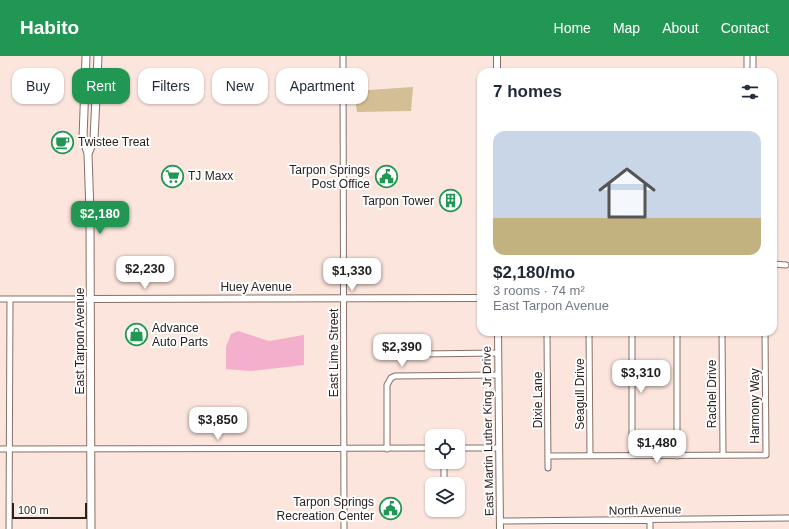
<!DOCTYPE html>
<html lang="en">
<head>
<meta charset="utf-8">
<style>
  body { margin:0; font-family:Arial,sans-serif; background:#f6f6f7; color:#1f2937; height:100vh; display:flex; flex-direction:column; font-size:15px; white-space:nowrap }
  * { box-sizing:border-box; margin:0 }
  p { font-size:13px; color:#747a83 }
  .icon { flex:none; width:22px; height:22px; fill:none; stroke:currentColor; stroke-width:2; stroke-linecap:round; stroke-linejoin:round }
  .map { position:relative; flex:1; overflow:hidden }
  .side { position:absolute; left:477px; top:12px; width:300px; height:268px; display:flex; flex-direction:column; background:#fff; border-radius:12px; box-shadow:0 1px 3px #0004 }
  .side>* { flex:none }
  .banner { position:absolute; left:12px; top:12px; width:380px; height:36px; display:flex; gap:8px }
  .controls { position:absolute; left:425px; top:373px; display:grid; gap:8px }
  .controls a { display:grid; place-items:center; width:40px; height:40px; border-radius:8px; background:#fff; box-shadow:0 1px 3px #0004; font-size:20px }
  .scale { position:absolute; left:12px; bottom:10px; width:75px; box-sizing:border-box; padding-left:4px; border:2px solid #2b211e; border-top:0; font-size:11px; line-height:14px; white-space:nowrap; color:#2b211e; -webkit-text-stroke:3px #fff; paint-order:stroke }
  .price { position:absolute; translate:-50% -34px; padding:0 9px; border-radius:8px; background:#fff; color:#222; font-size:13px; line-height:26px; filter:drop-shadow(0 1px 2px #0008) }
  .price::after { content:''; position:absolute; left:50%; top:24px; width:12px; height:9px; margin-left:-6px; background:inherit; clip-path:polygon(0 0,100% 0,50% 100%) }
  .price.on { background:#219753; color:#fff }
  ul { padding:0; list-style:none }
  li { display:grid; align-content:center; gap:8px; height:212px; padding:0 16px }
  li+li { border-top:1px solid #e0e1e3 }
  li span { display:grid; place-items:center; height:124px; border-radius:12px; color:#555 }
  li>.icon { margin-inline-start:auto }
  span .icon { width:72px; height:72px; fill:#fffc; stroke-width:1 }
  li b { font-size:17px }
  h2 { display:flex; justify-content:space-between; align-items:center; height:48px; padding:0 16px; font-size:17px }
  .chip { padding:0 14px; border-radius:12px; background:#fff; box-shadow:0 1px 3px #0004; font-size:14px; line-height:36px }
  .chip.on { background:#219753; color:#fff }
  header { display:flex; align-items:center; gap:24px; box-sizing:border-box; height:56px; padding:0 20px; background:#219753; color:#fff }
  header strong { font-size:19px }
  nav { display:flex; gap:22px; margin-inline-start:auto; font-size:14px }
  .map>svg:first-child { display:block }
  .green { fill:#d3be95 }
  .water { fill:#f3afcb }
  .lines { fill:none; stroke-linecap:round; stroke-linejoin:round }
  .minor-casing { stroke:#897067; stroke-width:7 }
  .tertiary-casing { stroke:#897067; stroke-width:8 }
  .secondary-casing { stroke:#897067; stroke-width:9 }
  .minor { stroke:#fff; stroke-width:5 }
  .tertiary { stroke:#fff; stroke-width:6 }
  .secondary { stroke:#fff; stroke-width:7 }
  .labels { text-anchor:middle; dominant-baseline:central; stroke-width:4; stroke-linejoin:round; paint-order:stroke }
  .poi-label { font-size:12px; fill:#2b211e; stroke:#fff; text-anchor:start }
  .street-label { font-size:12px; fill:#2b211e; stroke:#fff }
</style>
</head>
<body>
<header>
<strong>Habito</strong>
<nav><a>Home</a><a>Map</a><a>About</a><a>Contact</a></nav>
</header>
<div class="map">
<svg width="789" height="473" viewBox="0 0 789 473">
  <rect width="100%" height="100%" fill="#fce5dd"/>
  <!-- green -->
  <path class="green" d="M413,31l-2,24 -54,1 -3,-21z"/>
  <!-- water -->
  <path class="water" d="M238,275l31,10 35,-6v30l-53,6 -25,-2v-22l5,-13z"/>
  <g class="lines">
    <defs>
      <path id="minor" d="M343,0l1,473
        M747,0v16
        M753,0v16
        M773,208l13,1
        M0,243h90
        M547,276l1,136
        M589,276l1,123
        M632,276v124
        M677,276v124
        M722,276l1,123
        M422,298l76,-1
        M458,392h41
        M0,393l432,-1
        M387,393v-64l4,-7 4,-2 103,-1
        M548,400l218,-1 -1,-123
        M444,406v22
        M650,464v9
        M500,465l289,-3
        M9,473l1,-230"/>
      <path id="tertiary" d="M497,0v16
        M90,243l391,-1
        M498,276l2,197"/>
      <path id="secondary" d="M86,0l-3,82 5,16 2,59 1,316
        M88,98l6,-15 4,-83"/>
    </defs>
    <!-- minor casing -->
    <use href="#minor" class="minor-casing"/>
    <!-- tertiary casing -->
    <use href="#tertiary" class="tertiary-casing"/>
    <!-- secondary casing -->
    <use href="#secondary" class="secondary-casing"/>
    <!-- minor -->
    <use href="#minor" class="minor"/>
    <!-- tertiary -->
    <use href="#tertiary" class="tertiary"/>
    <!-- secondary -->
    <use href="#secondary" class="secondary"/>
  </g>
  <!-- icons -->
  <defs>
    <symbol id="cafe-ring" viewBox="-11 -11 22 22"><circle r="9.5" fill="#fff" stroke="#219753" stroke-width="1.5"/><path d="M-5.5-4.5H6V0H3Q3 3.5 0 3.5H-2.5Q-5.5 3.5-5.5 0ZM3-3.2v2h1.7v-2ZM-6 4.5H4V6H-6Z" fill="#219753"/></symbol>
    <symbol id="supermarket-ring" viewBox="-11 -11 22 22"><circle r="9.5" fill="#fff" stroke="#219753" stroke-width="1.5"/><path d="M-6-5.5h2.5l.6 2H6L4.5 2H-2.5L-4.4-4H-6ZM-1.5 3.2a1.3 1.3 0 1 0 .1 0ZM3 3.2a1.3 1.3 0 1 0 .1 0Z" fill="#219753"/></symbol>
    <symbol id="civic-ring" viewBox="-11 -11 22 22"><circle r="9.5" fill="#fff" stroke="#219753" stroke-width="1.5"/><path d="M-.6-6.5H3V-4.5H.6V-3L4-1V1h2V6H-6V1h2V-1L-.6-3ZM-1.2 2.5V6h2.4V2.5Z" fill="#219753"/></symbol>
    <symbol id="building-ring" viewBox="-11 -11 22 22"><circle r="9.5" fill="#fff" stroke="#219753" stroke-width="1.5"/><path d="M-4-6H4V6H1V3H-1V6H-4ZM-2.5-4.3h1.7v1.8h-1.7ZM.8-4.3h1.7v1.8H.8ZM-2.5-1h1.7V.8h-1.7ZM.8-1h1.7V.8H.8Z" fill="#219753"/></symbol>
    <symbol id="shop-ring" viewBox="-11 -11 22 22"><circle r="9.5" fill="#fff" stroke="#219753" stroke-width="1.5"/><path d="M-5-2.5h2.3a2.7 3.5 0 0 1 5.4 0H5L5.5 6h-11ZM-1.5-2.5h3a1.5 2.3 0 0 0-3 0Z" fill="#219753"/></symbol>
  </defs>
  <g fill-rule="evenodd">
    <use href="#cafe-ring" x="50" y="74" width="25" height="25"/>
    <use href="#supermarket-ring" x="160" y="108" width="25" height="25"/>
    <use href="#civic-ring" x="374" y="108" width="25" height="25"/>
    <use href="#building-ring" x="438" y="132" width="25" height="25"/>
    <use href="#shop-ring" x="124" y="266" width="25" height="25"/>
    <use href="#civic-ring" x="378" y="440" width="25" height="25"/>
  </g>
  <g class="labels">
    <!-- poi labels -->
    <g class="poi-label">
      <text x="78" y="86">Twistee Treat</text>
      <text x="370" y="114" text-anchor="end">Tarpon Springs<tspan x="370" dy="14">Post Office</tspan></text>
      <text x="188" y="120">TJ Maxx</text>
      <text x="434" y="145" text-anchor="end">Tarpon Tower</text>
      <text x="152" y="272">Advance<tspan x="152" dy="14">Auto Parts</tspan></text>
      <text x="374" y="446" text-anchor="end">Tarpon Springs<tspan x="374" dy="14">Recreation Center</tspan></text>
    </g>
    <!-- street labels -->
    <g class="street-label">
      <text x="256" y="231">Huey Avenue</text>
      <text transform="translate(80 285) rotate(-90)">East Tarpon Avenue</text>
      <text transform="translate(334 297) rotate(-90)">East Lime Street</text>
      <text transform="translate(580 338) rotate(-90)">Seagull Drive</text>
      <text transform="translate(712 338) rotate(-90)">Rachel Drive</text>
      <text transform="translate(538 344) rotate(-90)">Dixie Lane</text>
      <text transform="translate(755 350) rotate(-90)">Harmony Way</text>
      <text transform="translate(488 375) rotate(-91)">East Martin Luther King Jr Drive</text>
      <text transform="translate(645 454) rotate(-1)">North Avenue</text>
    </g>
  </g>
</svg>
<div class="controls">
<a><svg class="icon" aria-label="locate" viewBox="0 0 24 24"><circle cx="12" cy="12" r="6"/><path d="M12 2v4M12 18v4M2 12h4M18 12h4"/></svg></a>
<a><svg class="icon" aria-label="layers" viewBox="0 0 24 24"><path d="M12 4l9 5-9 5-9-5zM3 14l9 5 9-5"/></svg></a>
</div>
<div class="scale">100 m</div>
<b class="price on" style="left:100px;top:179px">$2,180</b>
<b class="price" style="left:145px;top:234px">$2,230</b>
<b class="price" style="left:352px;top:236px">$1,330</b>
<b class="price" style="left:402px;top:312px">$2,390</b>
<b class="price" style="left:641px;top:338px">$3,310</b>
<b class="price" style="left:218px;top:385px">$3,850</b>
<b class="price" style="left:657px;top:408px">$1,480</b>
<div class="banner">
<a class="chip">Buy</a>
<a class="chip on">Rent</a>
<a class="chip">Filters</a>
<a class="chip">New</a>
<a class="chip">Apartment</a>
</div>
<section class="side">
<h2>7 homes<svg class="icon" aria-label="filters" viewBox="0 0 24 24"><path d="M4 7h16M4 17h16"/><circle cx="9" cy="7" r="2"/><circle cx="15" cy="17" r="2"/></svg></h2>
<ul>
<li><span style="background:linear-gradient(#c9d6e8 70%,#c2b280 0)"><svg class="icon" aria-label="home" viewBox="0 0 24 24"><path d="M3 11l9-7 9 7M6 9v11h12V9"/></svg></span><div><b>$2,180/mo</b><p>3 rooms · 74 m²</p><p>East Tarpon Avenue</p></div></li>
</ul>
</section>
</div>
</body>
</html>
